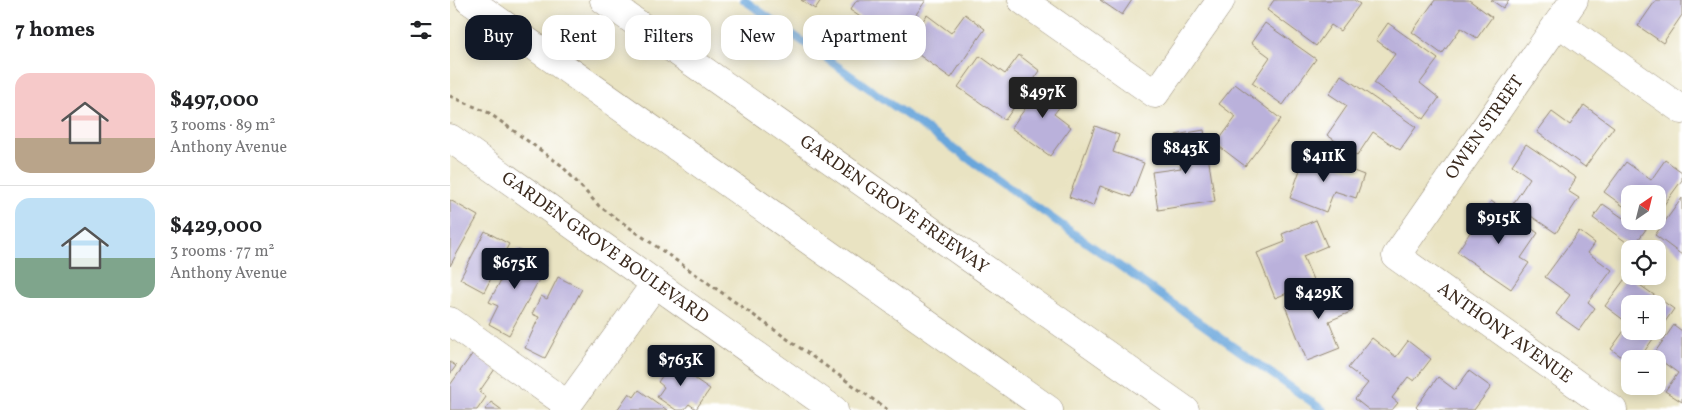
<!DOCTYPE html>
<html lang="en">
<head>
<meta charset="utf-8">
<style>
  body { margin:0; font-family:Vollkorn,serif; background:#f2f2f2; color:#202124; height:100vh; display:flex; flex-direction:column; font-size:19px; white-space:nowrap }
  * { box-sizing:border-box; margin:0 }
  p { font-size:16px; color:#757577 }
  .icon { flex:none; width:28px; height:28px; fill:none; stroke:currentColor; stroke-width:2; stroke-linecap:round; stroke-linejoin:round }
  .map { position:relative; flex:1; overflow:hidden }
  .details { display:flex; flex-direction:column; background:#fff; width:450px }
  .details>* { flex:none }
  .guide { position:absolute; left:15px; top:15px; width:475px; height:45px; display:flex; gap:10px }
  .needle { width:32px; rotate:35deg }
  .buttons { position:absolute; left:1171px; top:185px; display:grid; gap:10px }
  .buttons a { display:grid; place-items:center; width:45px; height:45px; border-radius:10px; background:#fff; box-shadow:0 2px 12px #0003; font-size:25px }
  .price { position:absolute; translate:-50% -42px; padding:0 11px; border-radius:5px; background:#111827; color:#fff; font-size:16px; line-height:32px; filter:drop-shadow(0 1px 2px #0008) }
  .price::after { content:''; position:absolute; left:50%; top:30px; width:15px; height:11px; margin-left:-8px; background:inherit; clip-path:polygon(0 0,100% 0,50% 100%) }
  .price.active { background:#222; color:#fff }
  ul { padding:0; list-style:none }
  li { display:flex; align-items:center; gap:15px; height:125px; padding:0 15px }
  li+li { border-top:1px solid #e0e0e0 }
  li span { display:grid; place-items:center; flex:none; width:140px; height:100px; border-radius:15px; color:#555 }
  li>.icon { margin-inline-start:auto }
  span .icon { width:60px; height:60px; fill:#fffc; stroke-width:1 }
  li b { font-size:21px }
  h2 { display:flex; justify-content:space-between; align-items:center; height:60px; padding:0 15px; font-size:21px }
  .pill { padding:0 18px; border-radius:15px; background:#fff; box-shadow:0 2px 12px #0003; font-size:18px; line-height:45px }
  .pill.active { background:#111827; color:#fff }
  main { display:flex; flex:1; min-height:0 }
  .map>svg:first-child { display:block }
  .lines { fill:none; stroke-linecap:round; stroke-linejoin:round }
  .stream { stroke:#69a6db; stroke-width:8 }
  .building { fill:#bab1db; fill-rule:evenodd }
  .minor-casing { stroke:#928670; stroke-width:29 }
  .major-casing { stroke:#928670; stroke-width:29 }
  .highway-casing { stroke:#928670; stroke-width:29 }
  .path { stroke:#928670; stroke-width:3; stroke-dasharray:4 4; stroke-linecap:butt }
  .minor { stroke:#fff; stroke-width:28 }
  .major { stroke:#fff; stroke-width:28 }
  .highway { stroke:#fff; stroke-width:28 }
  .labels { text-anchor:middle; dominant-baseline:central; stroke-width:4.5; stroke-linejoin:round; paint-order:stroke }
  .street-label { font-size:18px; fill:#3b2a1e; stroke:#fff }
</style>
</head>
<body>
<main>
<section class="details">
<h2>7 homes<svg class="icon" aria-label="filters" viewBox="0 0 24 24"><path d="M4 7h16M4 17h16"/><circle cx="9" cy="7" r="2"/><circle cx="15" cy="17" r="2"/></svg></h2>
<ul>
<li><span style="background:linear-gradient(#f6c9c9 65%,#b9a48a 0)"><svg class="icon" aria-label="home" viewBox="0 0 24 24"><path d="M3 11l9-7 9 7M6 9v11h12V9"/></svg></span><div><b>$497,000</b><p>3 rooms · 89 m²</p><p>Anthony Avenue</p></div></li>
<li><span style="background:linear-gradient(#bfe0f5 60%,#7fa58c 0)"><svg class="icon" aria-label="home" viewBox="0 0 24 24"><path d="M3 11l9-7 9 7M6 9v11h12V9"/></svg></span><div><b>$429,000</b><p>3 rooms · 77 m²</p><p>Anthony Avenue</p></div></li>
</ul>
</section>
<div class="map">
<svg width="1232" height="410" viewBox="0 0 1232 410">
  <rect width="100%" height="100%" fill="#fff"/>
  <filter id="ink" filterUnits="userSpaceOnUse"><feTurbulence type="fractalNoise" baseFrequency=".02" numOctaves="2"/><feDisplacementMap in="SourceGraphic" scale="10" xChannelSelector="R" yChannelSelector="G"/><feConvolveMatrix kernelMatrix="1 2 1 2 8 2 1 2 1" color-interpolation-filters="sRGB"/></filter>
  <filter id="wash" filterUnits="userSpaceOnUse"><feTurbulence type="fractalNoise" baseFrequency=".0096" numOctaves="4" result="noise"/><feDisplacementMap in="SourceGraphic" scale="20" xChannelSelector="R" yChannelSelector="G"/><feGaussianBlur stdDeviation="1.12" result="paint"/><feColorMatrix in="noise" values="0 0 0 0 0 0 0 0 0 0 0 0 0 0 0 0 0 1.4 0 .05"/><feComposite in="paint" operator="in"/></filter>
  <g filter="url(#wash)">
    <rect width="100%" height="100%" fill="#e9e3c2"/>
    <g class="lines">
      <!-- stream -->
      <path class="stream" d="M294,0l579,410"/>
    </g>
    <g id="blocks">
      <!-- building -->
      <path class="building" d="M351,0h20l-6,9z
        M407,0h69l-29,42 -47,-32z
        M650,0h32l-10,15z
        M824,0h80l6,4 -20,27 -9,-6 -15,21 -49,-36z
        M985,0h34l23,17 -15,21 -16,-10 -19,26 -30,-22z
        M1041,0h18l-6,8z
        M1206,0h26v15l-19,28 -25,-17z
        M515,14l20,15 -34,49 -46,-33 22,-30 24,18z
        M815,23l51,36 -33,46 -31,-22 18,-26 -19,-14z
        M938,23l50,36 -18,24 19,15 -15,21 -50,-36 21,-29 -19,-14z
        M569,55l21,16 -35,49 -47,-33 22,-31 25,18z
        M891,75l75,52 -16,23 -27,-18 -16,24 -30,-21 20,-29 -18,-12z
        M596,80l22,16 -14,18 17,13 -21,29 -39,-28z
        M785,84l46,35 -36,47 -29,-22 20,-27 -17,-13z
        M1134,105l30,22 -29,40 -48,-35 15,-20 18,13z
        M645,126l24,9 -6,17 31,11 -13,34 -31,-11 -7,20 -24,-9z
        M754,130l11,71 -57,9 -6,-38 29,-4 -5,-33z
        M1076,144l50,34 -8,13 11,7 -23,35 -43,-29 17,-26 -18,-13z
        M856,153l58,22 -8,23 -22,-7 -8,21 -36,-14z
        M1215,160l17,12v8l-24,33v-19h-28v17l-26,-19 22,-30 25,18z
        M1232,198v57l-27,-20z
        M0,200l28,16 -28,50z
        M1041,201l47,32 -17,25 8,5 -18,26 -54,-37z
        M1153,204l23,16 4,-4v5h22l-19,26 -40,-29z
        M866,220l11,26 -24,10 11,26 -39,16 -18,-45 28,-11 -3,-8z
        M35,231l24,13 -25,48 -24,-13z
        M1129,231l16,12 -7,10 24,17 -24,32 7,6 -16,22 -23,-16 14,-19 -25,-18z
        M68,249l29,16 -38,70 -20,-11 9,-18 -9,-4z
        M1177,276l47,33 -35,50h-9v4l-19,-14 18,-25 -24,-18zM1180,304h28v27h-28z
        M108,277l24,12 -37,69 -20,-10 14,-31 -7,-3 9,-18 6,3z
        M892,283l11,28 -24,10 11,27 -33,13 -22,-55z
        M1224,325l8,6v71l-17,-11 13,-18 -25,-18z
        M922,338l24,19 12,-16 23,18 -17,22 -6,-4 -16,21 6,5 -6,7h-23l-14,-11 13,-16 -20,-15z
        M23,353l22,16 -16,23 7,5 -9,13h-27v-25z
        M228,358l17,12 -4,6 19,13 -14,20 -7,-5 -5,6h-8l-19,-13 7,-10 -6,-5 14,-20 2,2z
        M0,362l6,4 -6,8z
        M1019,371l22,16 -17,23h-55l-3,-3 22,-30 17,13z
        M189,390l28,20h-50l12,-17 5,4z
        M41,402l11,8h-17z"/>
    </g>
  </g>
  <g filter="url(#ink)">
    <use href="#blocks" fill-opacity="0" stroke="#928670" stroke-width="1"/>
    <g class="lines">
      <defs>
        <g id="minor">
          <path d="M572,0l133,94 66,-94"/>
          <path id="s1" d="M1124,0l-178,256 217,154"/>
          <path d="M1108,23l124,87"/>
          <path d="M0,321l118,84"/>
          <path d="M114,410l91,-126"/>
        </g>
        <g id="major">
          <path id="s2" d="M0,138l384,272"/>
        </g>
        <g id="highway">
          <path d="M19,0l580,410"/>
          <path id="s3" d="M154,0l581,410"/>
        </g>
      </defs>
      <!-- minor casing -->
      <use href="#minor" class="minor-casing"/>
      <!-- major casing -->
      <use href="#major" class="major-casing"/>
      <!-- highway casing -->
      <use href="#highway" class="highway-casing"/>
      <!-- path -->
      <path class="path" d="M0,96l39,17 72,52 38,41 289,204"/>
      <!-- minor -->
      <use href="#minor" class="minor"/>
      <!-- major -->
      <use href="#major" class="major"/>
      <!-- highway -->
      <use href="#highway" class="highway"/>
    </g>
  </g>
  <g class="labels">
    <!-- street labels -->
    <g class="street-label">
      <text transform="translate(1035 128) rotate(-55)">OWEN STREET</text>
      <text stroke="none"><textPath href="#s3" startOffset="355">GARDEN GROVE FREEWAY</textPath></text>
      <text stroke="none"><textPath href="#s2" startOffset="190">GARDEN GROVE BOULEVARD</textPath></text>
      <text stroke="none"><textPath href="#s1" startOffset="445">ANTHONY AVENUE</textPath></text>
    </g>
  </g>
</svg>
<div class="buttons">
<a><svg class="needle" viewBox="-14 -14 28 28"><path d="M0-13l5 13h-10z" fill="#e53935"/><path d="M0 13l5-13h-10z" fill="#757577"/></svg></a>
<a><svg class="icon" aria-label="locate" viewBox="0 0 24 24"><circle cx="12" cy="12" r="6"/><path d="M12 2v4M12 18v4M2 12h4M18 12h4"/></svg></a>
<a>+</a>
<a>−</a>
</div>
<b class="price active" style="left:593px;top:119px">$497K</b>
<b class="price" style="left:736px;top:175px">$843K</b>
<b class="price" style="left:874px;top:183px">$411K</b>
<b class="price" style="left:1049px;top:245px">$915K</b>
<b class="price" style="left:65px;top:290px">$675K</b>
<b class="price" style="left:869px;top:320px">$429K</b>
<b class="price" style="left:231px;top:387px">$763K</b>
<div class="guide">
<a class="pill active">Buy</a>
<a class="pill">Rent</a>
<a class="pill">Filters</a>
<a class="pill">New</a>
<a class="pill">Apartment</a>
</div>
</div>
</main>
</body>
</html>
